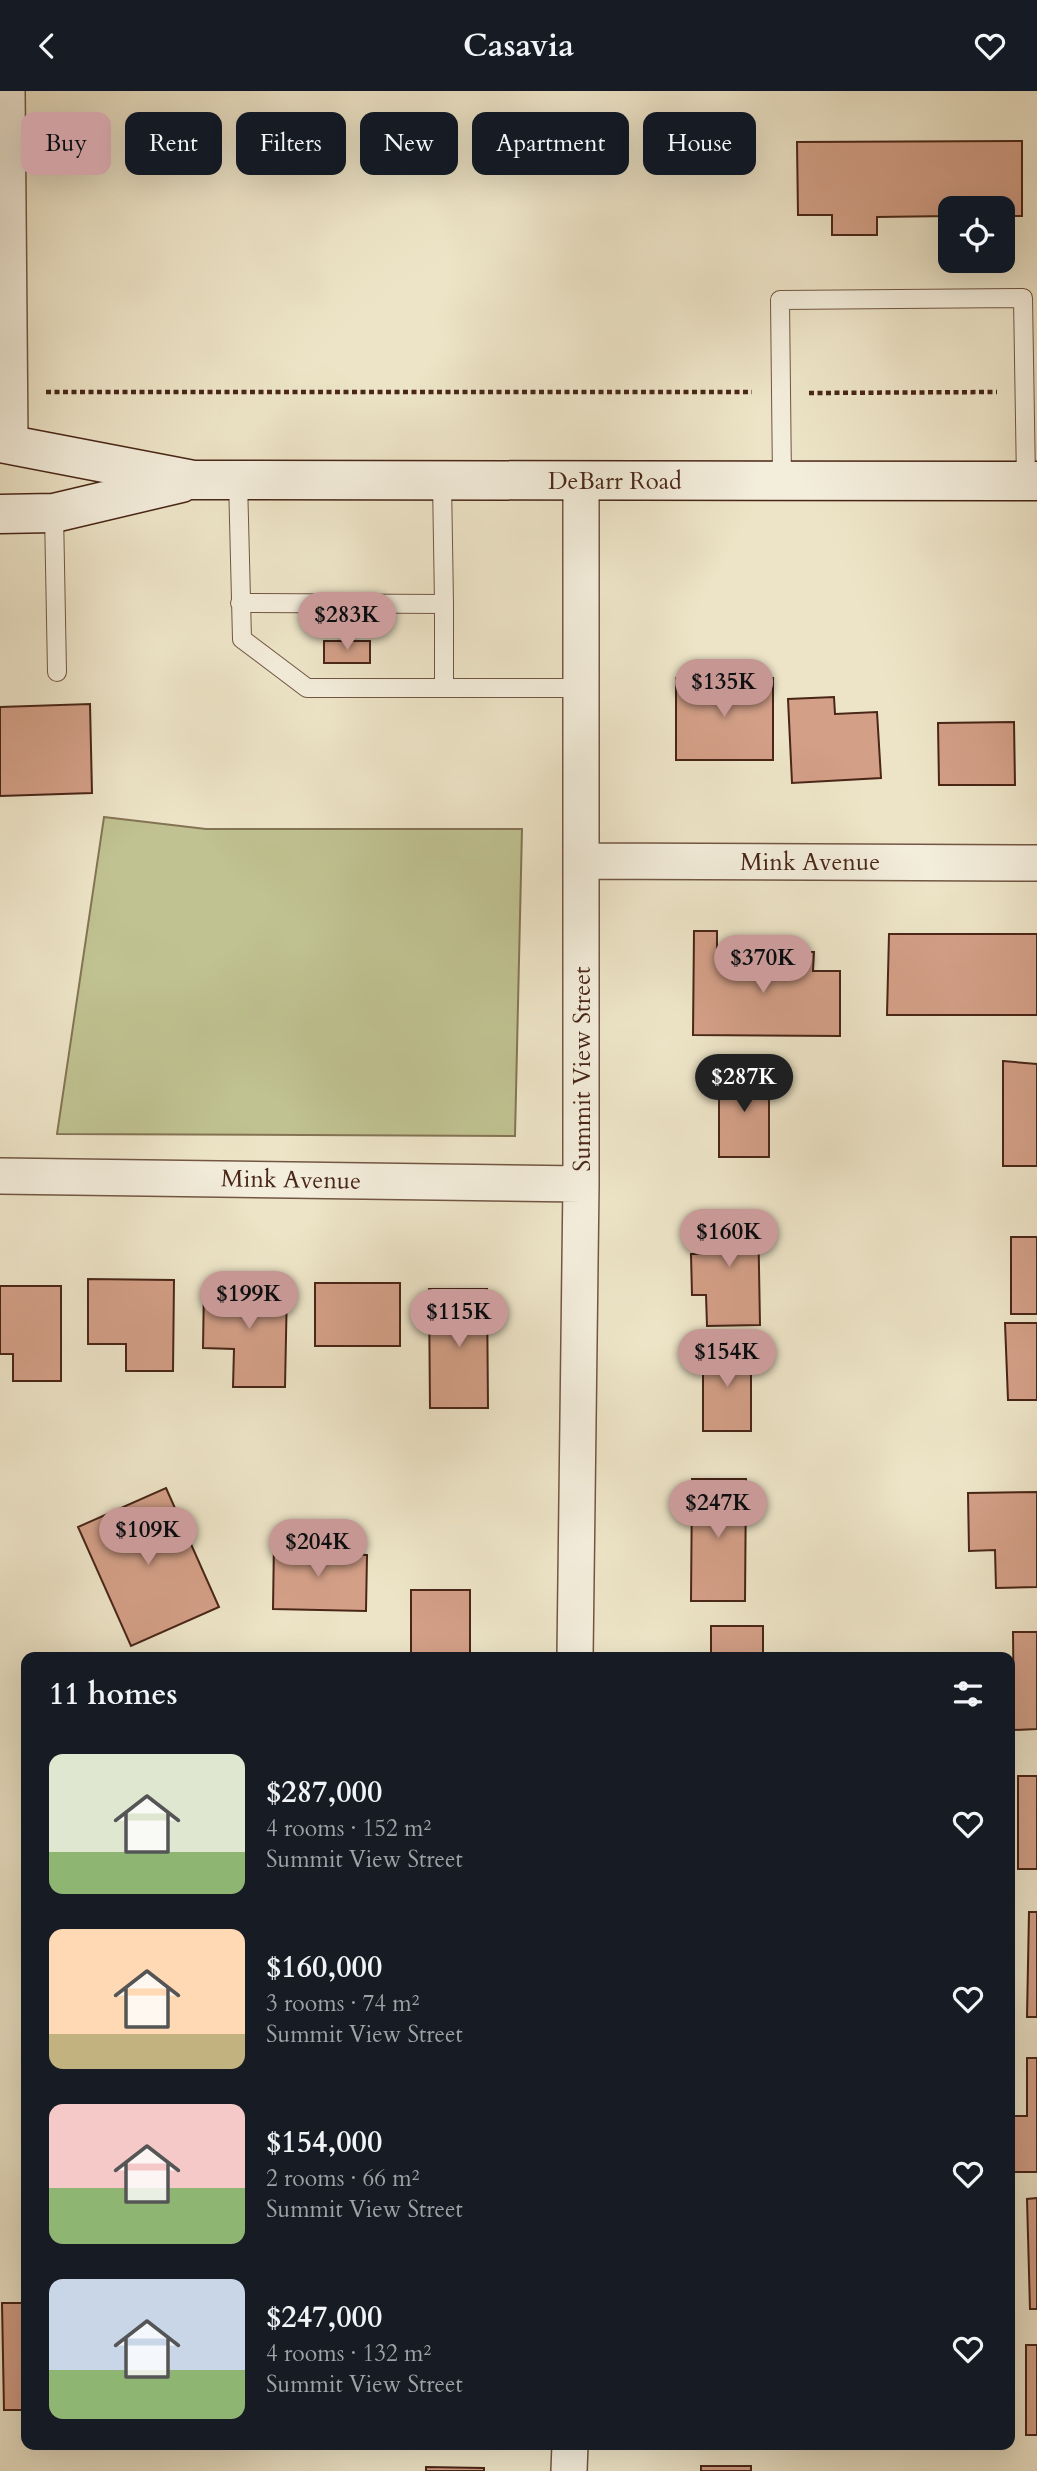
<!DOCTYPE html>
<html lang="en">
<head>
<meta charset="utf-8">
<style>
  body { margin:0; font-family:Cardo,serif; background:#242831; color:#f1f3f6; height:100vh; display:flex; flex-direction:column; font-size:26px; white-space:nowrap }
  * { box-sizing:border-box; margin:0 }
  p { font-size:23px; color:#9ea1a6 }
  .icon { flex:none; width:38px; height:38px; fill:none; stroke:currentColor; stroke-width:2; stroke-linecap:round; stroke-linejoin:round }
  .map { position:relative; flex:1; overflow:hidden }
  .sheet { position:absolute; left:21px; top:1561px; width:994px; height:798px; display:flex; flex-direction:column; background:#171b24; border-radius:14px; box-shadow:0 7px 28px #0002 }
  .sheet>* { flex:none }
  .guide { position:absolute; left:21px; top:21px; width:996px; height:63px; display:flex; gap:14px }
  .buttons { position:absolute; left:938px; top:105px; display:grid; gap:14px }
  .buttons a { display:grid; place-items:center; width:77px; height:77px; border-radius:14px; background:#171b24; box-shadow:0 7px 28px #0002; font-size:35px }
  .price { position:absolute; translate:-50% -60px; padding:0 16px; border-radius:24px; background:#c59692; color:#111; font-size:23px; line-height:46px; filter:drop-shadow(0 2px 4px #0008) }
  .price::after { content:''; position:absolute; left:50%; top:42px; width:21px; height:16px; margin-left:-10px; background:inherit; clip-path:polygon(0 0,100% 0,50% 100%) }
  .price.selected { background:#222; color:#fff }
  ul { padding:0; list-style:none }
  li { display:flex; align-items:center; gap:21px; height:175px; padding:0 28px }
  li span { display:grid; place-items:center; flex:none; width:196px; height:140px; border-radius:14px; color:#555 }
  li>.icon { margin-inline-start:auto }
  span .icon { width:84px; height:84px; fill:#fffc; stroke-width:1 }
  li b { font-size:30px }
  h2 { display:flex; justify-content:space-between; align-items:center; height:84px; padding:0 28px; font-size:30px }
  .tag { padding:0 24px; border-radius:14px; background:#171b24; box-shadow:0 7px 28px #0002; font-size:24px; line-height:63px }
  .tag.selected { background:#c59692; color:#111 }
  header { display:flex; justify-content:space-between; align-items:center; height:91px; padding:0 28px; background:#171b24; font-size:32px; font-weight:800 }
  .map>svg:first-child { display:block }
  .green { fill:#c0c291; stroke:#847454; stroke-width:2 }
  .building { fill:#d39f87; stroke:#492617; stroke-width:2 }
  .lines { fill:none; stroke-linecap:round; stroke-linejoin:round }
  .service-casing { stroke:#725643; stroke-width:20 }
  .minor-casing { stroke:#725643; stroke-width:38 }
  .secondary-casing { stroke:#492617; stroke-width:41 }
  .path { stroke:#492617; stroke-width:4.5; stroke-dasharray:5 3.5; stroke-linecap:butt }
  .service { stroke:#f3eddb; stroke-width:18 }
  .minor { stroke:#f3eddb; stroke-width:35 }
  .secondary { stroke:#f3eddb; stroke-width:38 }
  .labels { text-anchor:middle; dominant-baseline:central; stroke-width:7; stroke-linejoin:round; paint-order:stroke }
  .street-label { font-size:24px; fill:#492617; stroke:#f3eddb }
</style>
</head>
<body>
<header><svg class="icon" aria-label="back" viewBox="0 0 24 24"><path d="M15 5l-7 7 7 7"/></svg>Casavia<svg class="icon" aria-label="heart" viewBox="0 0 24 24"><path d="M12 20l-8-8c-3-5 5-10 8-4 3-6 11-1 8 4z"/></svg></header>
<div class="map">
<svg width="1037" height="2380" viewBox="0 0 1037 2380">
  <rect width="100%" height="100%" fill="#ede4c7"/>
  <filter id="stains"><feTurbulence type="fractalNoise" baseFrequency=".00286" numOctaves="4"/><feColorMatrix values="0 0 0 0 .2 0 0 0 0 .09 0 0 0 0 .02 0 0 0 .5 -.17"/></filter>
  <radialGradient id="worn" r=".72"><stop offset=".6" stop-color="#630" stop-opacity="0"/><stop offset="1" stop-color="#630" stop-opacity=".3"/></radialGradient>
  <!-- green -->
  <path class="green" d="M104,726l102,12h316l-7,307 -458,-2z"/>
  <!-- building -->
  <path class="building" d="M1022,50v75h-19v-8h-53v8l-73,1v18h-45v-20h-34l-1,-73z
    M324,550h46v22h-46z
    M676,587h97v82h-97z
    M834,606l1,17 42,-2 4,66 -89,5 -4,-84z
    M90,613l2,89 -92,3v-89z
    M1014,631l1,63h-76l-1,-62z
    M694,840h23v34l54,1v-14h43l-1,19h27v65l-147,-1z
    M889,843h148v81h-150z
    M1003,970l34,3v102h-34z
    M719,979h50v87h-50z
    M703,1121h55l2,113 -53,1 -1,-31h-14l-1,-41h12z
    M1011,1146h26v77h-26z
    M88,1188l86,1 -1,91h-47v-27h-38z
    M315,1192h85v63h-85z
    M204,1194l83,2 -2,100h-52l1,-38 -31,-1z
    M0,1195h61v95h-48v-27h-13z
    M429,1198h58l1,119h-58z
    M1005,1232h32v77h-29z
    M703,1255h48v85h-48z
    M692,1388h54l-1,122h-54z
    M166,1397l53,119 -88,39 -53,-119z
    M1037,1401v95l-41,1 -1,-38 -26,1 -1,-58z
    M274,1449l41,1v12l52,2 -1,56 -93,-2z
    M411,1499h59v67h-59z
    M711,1535h52v31h-52z
    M1013,1541h24v97l-23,1z
    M1018,1685h19v93h-19z
    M1029,1821h8v105h-10z
    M1027,1967h10v114h-27v-56h17z
    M1037,2107v111h-7l-3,-110z
    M2,2212h24v107h-22z
    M1026,2254h11v90h-11z
    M701,2375h50v5h-50z
    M426,2376l58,1v3h-58z"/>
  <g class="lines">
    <defs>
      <path id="service" d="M238,389l4,159 65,49h276
        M782,390l-2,-181 243,-2 3,183
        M54,422l3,159
        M240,512l204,1 -2,-123
        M444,596v-83"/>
      <path id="minor" d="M7,0l3,352
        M583,770l454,2
        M0,1085l581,8
        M575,1566l6,-473v-703
        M569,2380l1,-26"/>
      <path id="secondary" d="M0,352l193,37 844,1
        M0,423l54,-1 127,-30"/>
    </defs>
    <!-- service casing -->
    <use href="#service" class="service-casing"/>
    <!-- minor casing -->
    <use href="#minor" class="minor-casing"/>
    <!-- secondary casing -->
    <use href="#secondary" class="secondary-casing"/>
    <!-- path -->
    <path class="path" d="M46,301h706
      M809,302l188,-1"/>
    <!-- service -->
    <use href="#service" class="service"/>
    <!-- minor -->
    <use href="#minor" class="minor"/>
    <!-- secondary -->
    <use href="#secondary" class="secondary"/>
  </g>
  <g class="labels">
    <!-- street labels -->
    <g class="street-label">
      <text x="615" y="390">DeBarr Road</text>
      <text x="810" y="771">Mink Avenue</text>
      <text transform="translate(582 978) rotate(-90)">Summit View Street</text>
      <text transform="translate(291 1089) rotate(1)">Mink Avenue</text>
    </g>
  </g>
  <rect width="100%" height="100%" filter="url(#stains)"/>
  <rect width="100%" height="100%" fill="url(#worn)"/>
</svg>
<div class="buttons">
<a><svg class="icon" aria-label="locate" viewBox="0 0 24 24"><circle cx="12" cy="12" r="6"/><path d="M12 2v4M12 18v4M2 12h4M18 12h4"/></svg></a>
</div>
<b class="price" style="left:347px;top:561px">$283K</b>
<b class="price" style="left:724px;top:628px">$135K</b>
<b class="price" style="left:763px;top:904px">$370K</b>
<b class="price selected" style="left:744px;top:1023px">$287K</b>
<b class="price" style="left:729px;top:1178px">$160K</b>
<b class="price" style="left:249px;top:1240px">$199K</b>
<b class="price" style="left:459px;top:1258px">$115K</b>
<b class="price" style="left:727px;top:1298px">$154K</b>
<b class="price" style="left:718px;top:1449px">$247K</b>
<b class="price" style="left:148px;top:1476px">$109K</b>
<b class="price" style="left:318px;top:1488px">$204K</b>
<div class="guide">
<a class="tag selected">Buy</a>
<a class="tag">Rent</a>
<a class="tag">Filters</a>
<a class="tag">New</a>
<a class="tag">Apartment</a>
<a class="tag">House</a>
</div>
<section class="sheet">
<h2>11 homes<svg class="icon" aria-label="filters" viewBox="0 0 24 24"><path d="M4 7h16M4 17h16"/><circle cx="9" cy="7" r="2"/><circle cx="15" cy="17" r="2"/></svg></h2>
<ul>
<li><span style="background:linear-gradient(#dfe7d0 70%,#8fb573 0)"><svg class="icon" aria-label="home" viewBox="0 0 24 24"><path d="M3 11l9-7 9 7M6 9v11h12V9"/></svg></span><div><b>$287,000</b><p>4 rooms · 152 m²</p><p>Summit View Street</p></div><svg class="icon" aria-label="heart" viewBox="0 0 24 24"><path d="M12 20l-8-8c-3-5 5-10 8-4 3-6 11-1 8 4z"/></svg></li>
<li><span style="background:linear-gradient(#ffd9b3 75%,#c2b280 0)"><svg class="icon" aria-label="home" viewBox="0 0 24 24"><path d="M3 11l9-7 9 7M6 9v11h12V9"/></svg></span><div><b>$160,000</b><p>3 rooms · 74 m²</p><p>Summit View Street</p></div><svg class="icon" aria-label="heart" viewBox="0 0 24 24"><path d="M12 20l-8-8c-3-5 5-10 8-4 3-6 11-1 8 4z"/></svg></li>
<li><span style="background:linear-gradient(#f6c9c9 60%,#8fb573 0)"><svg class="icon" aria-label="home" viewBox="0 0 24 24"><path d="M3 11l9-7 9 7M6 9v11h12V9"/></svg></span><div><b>$154,000</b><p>2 rooms · 66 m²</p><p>Summit View Street</p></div><svg class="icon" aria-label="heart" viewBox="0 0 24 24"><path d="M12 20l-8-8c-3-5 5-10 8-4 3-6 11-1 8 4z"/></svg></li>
<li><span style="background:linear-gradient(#c9d6e8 65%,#8fb573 0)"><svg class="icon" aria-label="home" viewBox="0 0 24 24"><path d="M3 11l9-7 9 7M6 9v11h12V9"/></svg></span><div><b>$247,000</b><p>4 rooms · 132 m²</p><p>Summit View Street</p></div><svg class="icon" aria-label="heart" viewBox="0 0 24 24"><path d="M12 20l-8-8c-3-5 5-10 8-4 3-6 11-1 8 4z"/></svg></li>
</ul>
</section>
</div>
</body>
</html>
